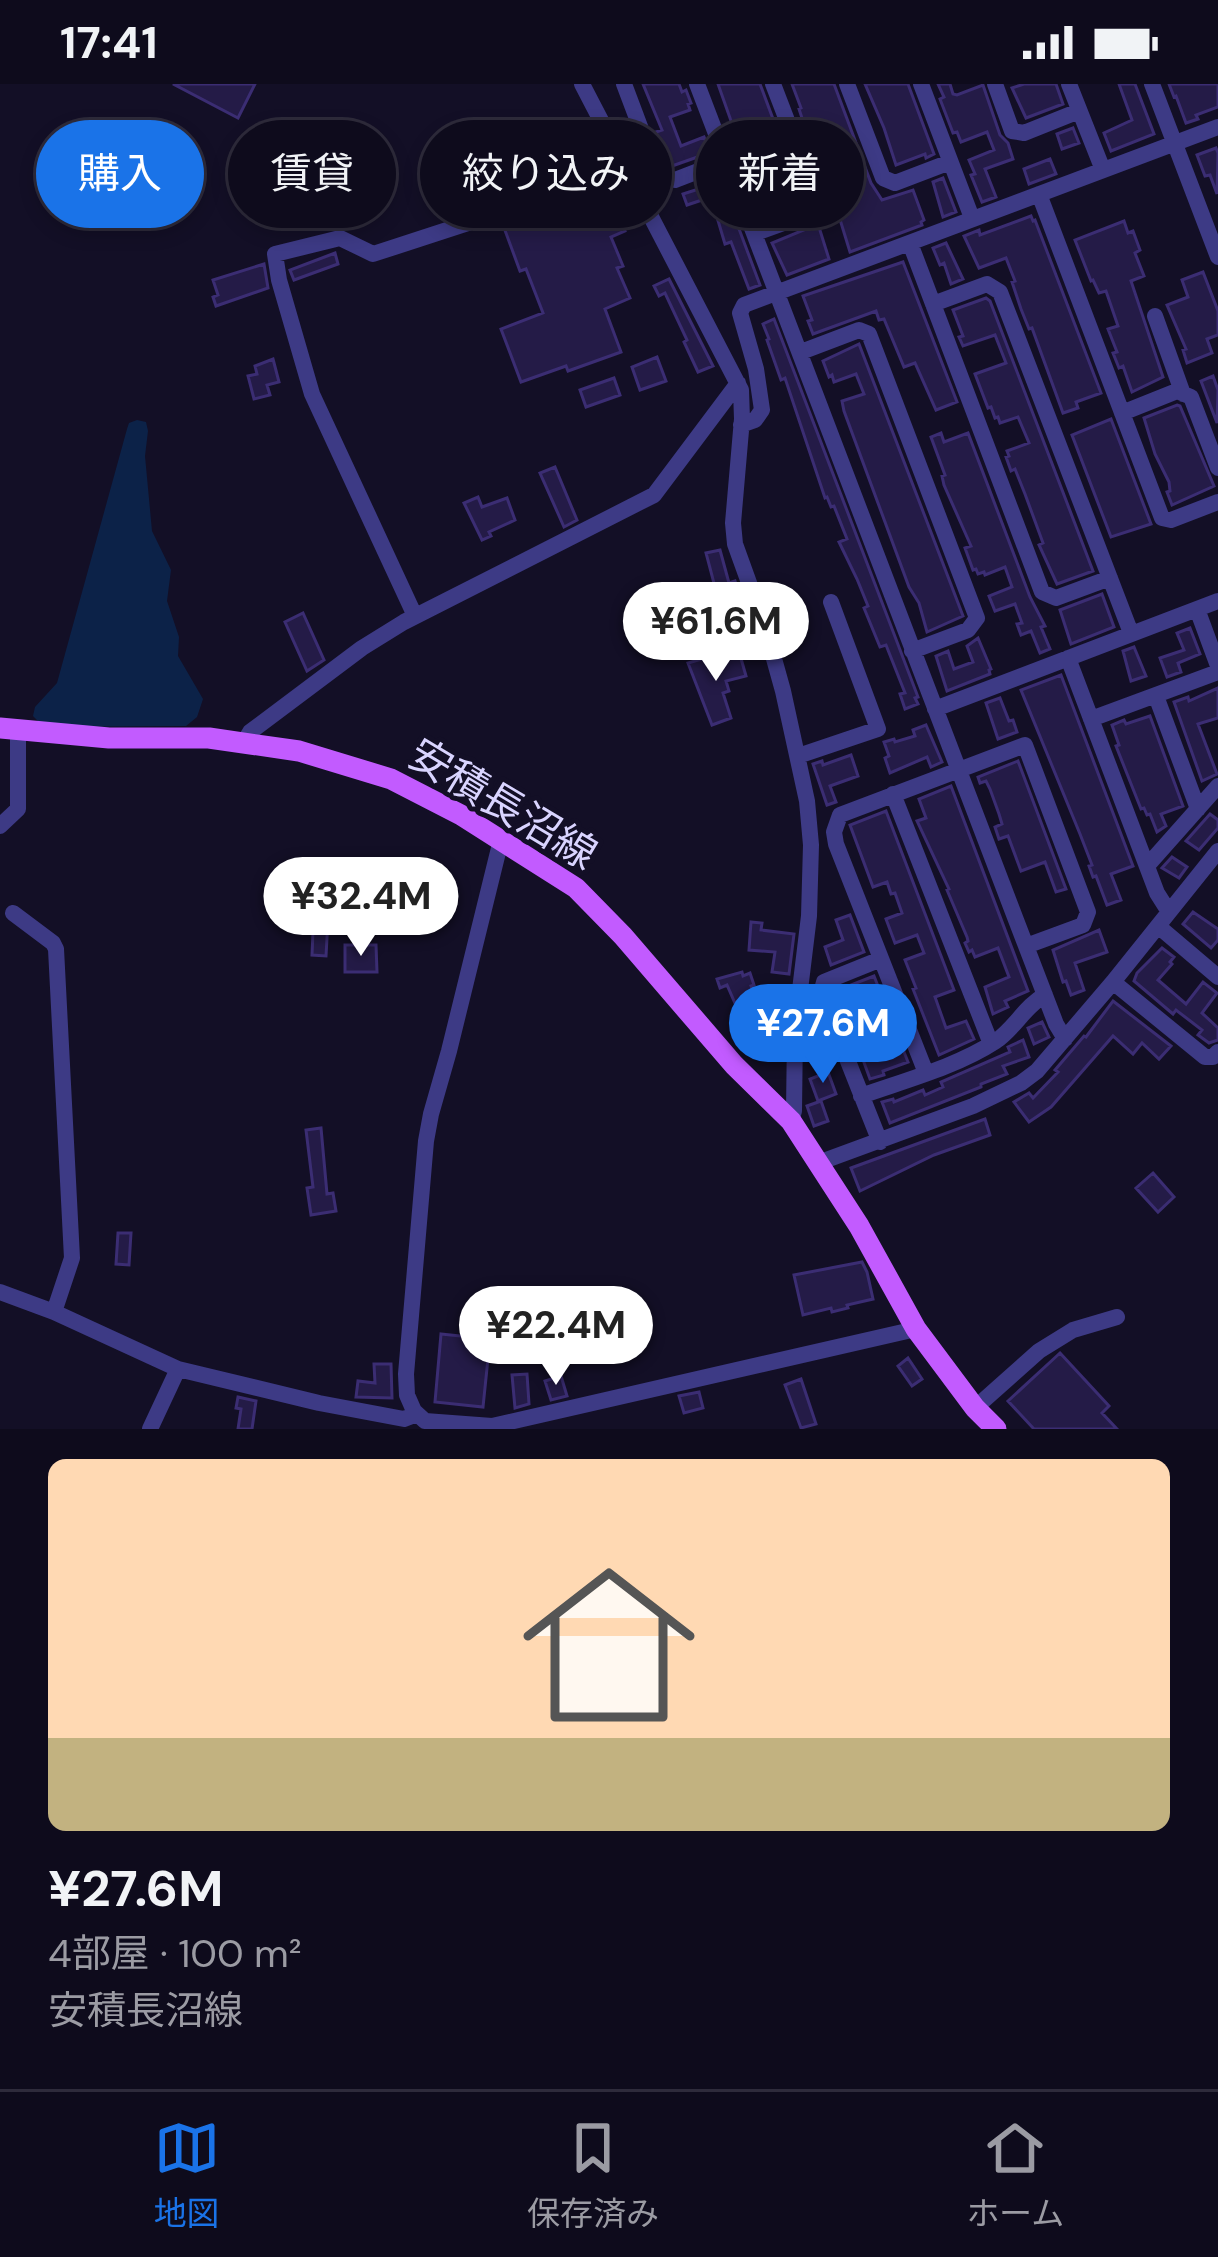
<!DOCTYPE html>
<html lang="ja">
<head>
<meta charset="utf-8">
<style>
  body { margin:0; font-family:"DM Sans","Noto Sans JP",sans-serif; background:#171425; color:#f1f3f6; height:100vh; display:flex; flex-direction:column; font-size:45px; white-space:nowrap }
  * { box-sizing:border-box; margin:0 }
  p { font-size:39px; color:#9b9ba3 }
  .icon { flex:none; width:66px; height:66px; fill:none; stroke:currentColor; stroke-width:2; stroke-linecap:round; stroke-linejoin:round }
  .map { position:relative; height:1345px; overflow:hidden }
  .sheet { display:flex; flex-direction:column; background:#0e0b1c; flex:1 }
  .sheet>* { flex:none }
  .banner { position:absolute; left:36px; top:36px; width:1146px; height:108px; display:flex; gap:24px }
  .price { position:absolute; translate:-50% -102px; padding:0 27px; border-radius:42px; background:#fff; color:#222; font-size:39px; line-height:78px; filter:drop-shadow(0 3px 6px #0008) }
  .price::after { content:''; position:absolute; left:50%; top:72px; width:36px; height:27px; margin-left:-18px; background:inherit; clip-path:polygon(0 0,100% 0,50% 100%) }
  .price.selected { background:#1a73e8; color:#fff }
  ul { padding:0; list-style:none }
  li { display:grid; align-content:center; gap:24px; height:636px; padding:0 48px }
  li span { display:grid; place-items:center; height:372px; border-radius:18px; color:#555 }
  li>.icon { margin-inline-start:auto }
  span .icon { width:216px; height:216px; fill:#fffc; stroke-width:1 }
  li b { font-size:51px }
  .tag { padding:0 42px; border-radius:54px; background:#0e0b1c; box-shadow:0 6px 18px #0003,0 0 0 3px #2e2b3b; font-size:42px; line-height:108px }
  .tag.selected { background:#1a73e8; color:#fff }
  .status { display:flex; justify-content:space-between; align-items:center; height:84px; padding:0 60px; background:#0e0b1c; direction:ltr }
  .status svg { height:33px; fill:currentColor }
  .menu { display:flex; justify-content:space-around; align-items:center; height:168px; border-top:3px solid #2e2b3b; background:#0e0b1c; font-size:33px; color:#9b9ba3 }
  .menu a { display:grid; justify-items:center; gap:6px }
  .menu .selected { color:#1a73e8 }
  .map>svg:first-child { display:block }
  .water { fill:#0c2248 }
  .building { fill:#241b47; stroke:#3b2d73; stroke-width:3 }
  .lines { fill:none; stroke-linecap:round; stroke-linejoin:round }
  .minor { stroke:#3d3a85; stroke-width:16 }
  .major { stroke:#c25bff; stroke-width:21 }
  .labels { text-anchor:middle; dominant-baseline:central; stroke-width:10; stroke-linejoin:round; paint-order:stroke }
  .street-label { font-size:42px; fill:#d9d4ff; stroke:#130f26 }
</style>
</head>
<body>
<div class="status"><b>17:41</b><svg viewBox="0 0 49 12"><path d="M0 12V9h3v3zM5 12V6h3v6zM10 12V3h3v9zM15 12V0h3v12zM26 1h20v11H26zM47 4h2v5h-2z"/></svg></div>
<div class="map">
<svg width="1218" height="1345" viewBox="0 0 1218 1345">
  <rect width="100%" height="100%" fill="#130f26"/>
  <!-- water -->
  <path class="water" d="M137,336l9,2 2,9 -3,25 7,75 19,39 -4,31 12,36 -1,19 25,43 -6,18 -11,9 -142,1 -11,-11 2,-9 22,-24 70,-254 2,-6z"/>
  <!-- building -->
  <path class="building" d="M173,0h82l-17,34z
    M643,0h36l3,8 4,-2 5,13 -3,1 2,6 -20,7 11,29 23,-9 5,12 -4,2 1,3 -34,12 -8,-22 -3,1 -5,-13 6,-2z
    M718,0h42l44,118 -35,13 -7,-18 -3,1 -6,-15 3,-1 -12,-31 -2,1z
    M792,0h42l37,99 11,17 31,-10 11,30 -3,2 1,3 -72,27 -23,-75 -21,-57 -3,1 -4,-12 2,-1z
    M865,0h43l26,70 -8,4 -1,-4 -29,11 -12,-37z
    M938,0h12l3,10 4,1 26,-10 17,50 8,8 5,16 -28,10 11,28 -14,5 -11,-27 4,-1 -6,-14 25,-10 -7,-18 -26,10 -4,-10 -4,1 -13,-34 4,-2z
    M1024,0h32l7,20 -37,14 -14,-30z
    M1119,0h16l19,50 -43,17 -7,-18 28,-13z
    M1169,0h49v23l-22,8 2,4 -12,4 -10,-27 -2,1z
    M1073,44l6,15 -17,6 -5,-15z
    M1216,64l2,5 -1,41 -7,-19 -5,1 -8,-21z
    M1050,75l6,15 -27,10 -5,-15z
    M330,90l6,16 -8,2 12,34 -17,3 -16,-47z
    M720,94l40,107 -11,4 -18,-47 -6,2 -14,-47 -24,8 -4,-11 28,-9 -2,-4z
    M943,94l13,34 -13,5 -10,-35z
    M610,106l15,41 -14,6 12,29 -6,2 13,30 -25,11 16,43 -53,19 -2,-5 -45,16 -20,-53 42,-16 -17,-44 -6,2 -17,-46z
    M1031,132l2,5 2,-1 66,173 -25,9 2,6 -15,5 -31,-85 -3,1 -8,-20 -9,-27 3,-1 -9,-23 -27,10 -15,-32 15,-6 1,5z
    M1124,137l4,12 5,-2 7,19 -5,3 9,23 -13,5 32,96 -31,15 -9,-26 -4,2 -6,-15 4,-1 -9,-23 10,-3 -12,-35 -7,2 -6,-13 -2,1 -16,-41z
    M818,140l11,35 -42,16 -15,-32z
    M946,159l17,36 -12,5 -7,-21 -4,2 -7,-17z
    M335,169l3,11 -44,16 -4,-10z
    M903,178l54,140 -21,8 -21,-47 -11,4 -20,-48 -5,1 -3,-9 -63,23 -5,-13 4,-1 -9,-24z
    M264,180l4,24 -52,18 -3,-9 5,-2 -5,-15z
    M1203,188l15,39v24l-11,4 5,14 -25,10 -4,-13 3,-1 -19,-44 21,-8 -6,-17z
    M669,195l44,87 -15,6 -14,-30 3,-2 -22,-47 -6,3 -5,-10z
    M986,214l4,3 103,270 -36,13 -18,-39 4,-2 -18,-49 -10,-25 -4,2 -5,-14 3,-1 -2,-5 22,-8 -11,-26 -18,6 -2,-6 -3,1 -4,-11 -3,1 -13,-34 31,-11 -11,-28 -32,11 -4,-9 4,-1 -10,-26z
    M774,235l144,378 -3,1 3,6 -13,5 -5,-15 5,-1 -19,-48 -6,2 -16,-39 4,-2 -11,-27 -18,-37 8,-3 -13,-33 -3,1 -4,-10 -2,1 -40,-120 -4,2 -14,-40 2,-1 -6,-15z
    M859,260l104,272 -36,16 -8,-29 -10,-16 -65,-176 -2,-10 22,-7 -8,-20 -22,8 -2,-7 -3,2 -6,-16z
    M657,273l9,24 -26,9 -8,-23z
    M273,275l6,23 -12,3 3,10 -16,4 -6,-23 9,-2 -2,-8z
    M1213,292l5,14 -1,33 -16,-42z
    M614,294l6,17 -34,12 -6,-17z
    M1177,321l3,1 34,80 -42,19 -5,-13 3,-1 -1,-9 -14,-28 -11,-36z
    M1111,335l40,105 -40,13 -39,-102z
    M941,349l3,9 24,-9 62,164 15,29 -4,1 9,22 -10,4 -9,-22 -10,4 -4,-11 5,-1 -7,-19 -20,7 -6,-15 23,-9 -7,-20 -20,8 -1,-3 -6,2 -2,-5 -3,1 -8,-22 6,-2 -27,-61 -2,-9 3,-1 -14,-38z
    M555,383l22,53 -13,7 -24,-54z
    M478,413l4,10 25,-9 8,22 -26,12 2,4 -9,4 -18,-37z
    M720,466l9,33 6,-2 5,16 6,29 -47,14 -9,-34 11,-3 -3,-11 17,-5 -9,-34z
    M1102,510l12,33 -43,17 -11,-34z
    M303,529l21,47 -17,11 -22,-49z
    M1190,544l10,26 -22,9 3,9 -14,5 -7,-19 24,-8 -7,-17z
    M978,554l13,31 -2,1 1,4 -43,17 -11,-35 12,-5 6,18 19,-7 -6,-16z
    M1134,563l12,29 -15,5 -8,-30z
    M740,571l6,21 -20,5 3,10 -6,2 8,25 -19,7 -24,-62 24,-7 2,5z
    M1061,591l72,191 -22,8 10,26 -14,5 -11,-29 -3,1 -4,-11 3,-1 -12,-31 -59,-144z
    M1218,604v30l-20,6 19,50 -15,7 -28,-79 14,-5 1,4z
    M1000,614l9,23 4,-1 4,12 -19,7 -12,-36z
    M1150,632l33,90 -22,8 5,12 -9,6 -7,-18 -3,1 -3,-7 -3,1 -25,-63 3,-1 -7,-20 12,-5 2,4z
    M926,641l16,37 -11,5 -4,-10 -37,16 -5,-15 4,-2 -5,-14 10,-3 1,3 20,-6 -2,-6z
    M851,671l7,21 -28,10 6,16 -9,3 -14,-41 9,-3 1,4z
    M1018,677l48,128 -10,3 -11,-30 -24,9 -13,-35 -9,3 -4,-12 7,-3 -3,-10 -9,-25 -4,-8 -6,2 -2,-6z
    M951,702l77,205 -23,10 3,6 -15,7 -8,-27 24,-10 -11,-29 -23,9 -3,-7 -3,2 -4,-9 3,-2 -1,-4 -20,-47 2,-1 -32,-68 9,-3 -7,-19z
    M886,727l68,179 -19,7 11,31 20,-7 8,18 -35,16 -26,-66 3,-1 -11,-28 19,-7 -7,-18 -22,8 -9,-24 16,-6 -7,-20 -4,1 -4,-12 -14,5 -23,-62z
    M1210,730l8,6v8l-19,22 -13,-9z
    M1172,773l15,10 -8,11 -17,-10z
    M315,800h15l-4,72 -14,-1z
    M1193,828l25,17v11l-7,8 -28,-24z
    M850,831l14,37 -33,13 -6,-18 18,-7 -7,-20z
    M751,838l11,1 -1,7 33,4 -5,40 -17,-2 3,-20 -26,-2z
    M1099,846l8,22 -32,11 9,27 -13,5 -5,-14 -3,1 -10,-32z
    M345,861h31l1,27h-32z
    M1162,864l12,9 -4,5 2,2 -14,16 28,24 17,-22 14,11 -15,20 16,15v12l-9,3 -11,-8 4,-5 -26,-20 -3,4 -39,-33 3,-8z
    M742,888l1,4 7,-3 4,12 -3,1 3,8 -4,2 21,57 -12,5 -32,-73 -7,3 -3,-9z
    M874,892l34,86 -25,9 1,4 -14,4 -12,-33 2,-1 -22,-55z
    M1113,917l58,45 -12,13 -17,-16 -9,11 -20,-18 -62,71 -22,15 -15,-20 15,-9 4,5 25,-26 -3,-2 29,-34 2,1z
    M1042,938l7,15 -15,7 -6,-16z
    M1023,956l6,17 -26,9 4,8 -26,10v3l-91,36 -8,-21 11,-3 1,3 29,-12 2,5 18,-8 -2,-5 69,-30 -2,-5z
    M828,988l8,22 -18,7 -8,-22z
    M821,1017l7,20 -14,5 -7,-20z
    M985,1035l5,16 -56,20 -74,36 -9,-23z
    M321,1044l6,66 6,-1 3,18 -25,4 -4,-27 6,-1 -7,-57z
    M1153,1089l21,24 -16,15 -22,-24z
    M118,1149h13l-2,32 -13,-1z
    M862,1178l5,10 6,27 -26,6 1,3 -16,4 -1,-4 -28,7 -9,-40z
    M546,1204l9,60 -19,2 -8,-26 -4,1 2,27 -17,1 -7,-61z
    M441,1250l49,5 -7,68 -48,-5z
    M1060,1269l49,53 -7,7 15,16h-83l-26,-28z
    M908,1274l14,21 -10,7 -14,-20z
    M374,1280h17l1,34 -36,-1 2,-16 17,2z
    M527,1290l2,30 -14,4 -3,-33z
    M561,1292l6,20 -16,4 -6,-19z
    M801,1295l15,45 -15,4 -16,-43z
    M699,1308l4,16 -19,5 -5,-17z
    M238,1313l18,4 -4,28h-14l3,-20 -5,-1z"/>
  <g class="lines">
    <!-- minor -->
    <path class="minor" d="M582,0l159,306 1,29 -9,104 2,21 31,86 17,61 24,110 4,44 -2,71 -14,115 -1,80 -3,10
      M624,0l35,93 16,3 52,-20
      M697,0c122,312 238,627 359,940l9,15
      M847,0l36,94 12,5 55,-21
      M921,0l51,134
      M995,0l17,47 12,2 55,-22
      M1069,0l34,86
      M1152,0l66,173
      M1039,110l123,324 9,2 47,-18
      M756,149l58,-21 4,-11 -45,-117
      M910,159l132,349 14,6 54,-20
      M933,220l54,-20 13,8 131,341
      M1155,232l28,78
      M801,268l58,-22 10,4 108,284 -9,12 -56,21
      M1122,329l55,-22 14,6 27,71
      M741,341l14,-5 7,-10 -6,-41 -16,-56 4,-8 474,-178
      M1197,525l21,57
      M415,532l-103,-222 -33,-114 -4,-26 65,-16 33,16 255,-83
      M1068,574l89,235 12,19
      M1156,612l42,113
      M935,625l283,-108
      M1091,635l127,-47
      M244,658l6,-10 112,-84 42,-26 250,-127 84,-112
      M798,672l80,-27 -47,-127
      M893,710l98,250
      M0,742l18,-17v-78
      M501,756l-52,211 -18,63 -5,27 -20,233 1,21 7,16 11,10 67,5 424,-97
      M1147,782l71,-80
      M13,829l40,30 3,6 16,309 -18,54
      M1158,842l60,51
      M1113,898l92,75h8l5,-5
      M926,989l-90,-229 -2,-12 6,-17 185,-70 63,167 -5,13 -57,21
      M861,1012c45,-16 95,-29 135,-55 19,-13 29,-35 49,-46
      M880,1058l-59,-149 3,-11 57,-23
      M818,1079l155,-57 48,-23 16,-12 76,-89 105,-131
      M0,1208l54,20 124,57 141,34 85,16 13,-5
      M975,1324l64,-57 34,-21 44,-13
      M150,1345l28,-60"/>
    <!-- major -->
    <path class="major" d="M0,644l109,10h100l90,13 92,28 70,36 115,73 47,48 111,129 57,56 68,105 57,103 59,79 21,21"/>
  </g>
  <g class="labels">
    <!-- street labels -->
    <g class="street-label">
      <text transform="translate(503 720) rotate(31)">安積長沼線</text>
    </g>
  </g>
</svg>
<b class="price" style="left:716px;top:600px">¥61.6M</b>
<b class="price" style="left:361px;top:875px">¥32.4M</b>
<b class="price selected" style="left:823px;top:1002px">¥27.6M</b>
<b class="price" style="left:556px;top:1304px">¥22.4M</b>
<div class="banner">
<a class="tag selected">購入</a>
<a class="tag">賃貸</a>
<a class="tag">絞り込み</a>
<a class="tag">新着</a>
</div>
</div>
<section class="sheet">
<ul>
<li><span style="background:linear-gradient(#ffd9b3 75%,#c2b280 0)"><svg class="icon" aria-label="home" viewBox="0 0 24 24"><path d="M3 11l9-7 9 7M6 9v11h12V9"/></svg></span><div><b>¥27.6M</b><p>4部屋 · 100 m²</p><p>安積長沼線</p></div></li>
</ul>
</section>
<nav class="menu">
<a class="selected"><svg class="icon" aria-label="map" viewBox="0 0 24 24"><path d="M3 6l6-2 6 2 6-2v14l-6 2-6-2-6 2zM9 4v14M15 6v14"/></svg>地図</a>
<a><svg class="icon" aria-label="saved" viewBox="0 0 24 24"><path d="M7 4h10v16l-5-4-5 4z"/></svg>保存済み</a>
<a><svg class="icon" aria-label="home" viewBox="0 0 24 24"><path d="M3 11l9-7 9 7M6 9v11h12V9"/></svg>ホーム</a>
</nav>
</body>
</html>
